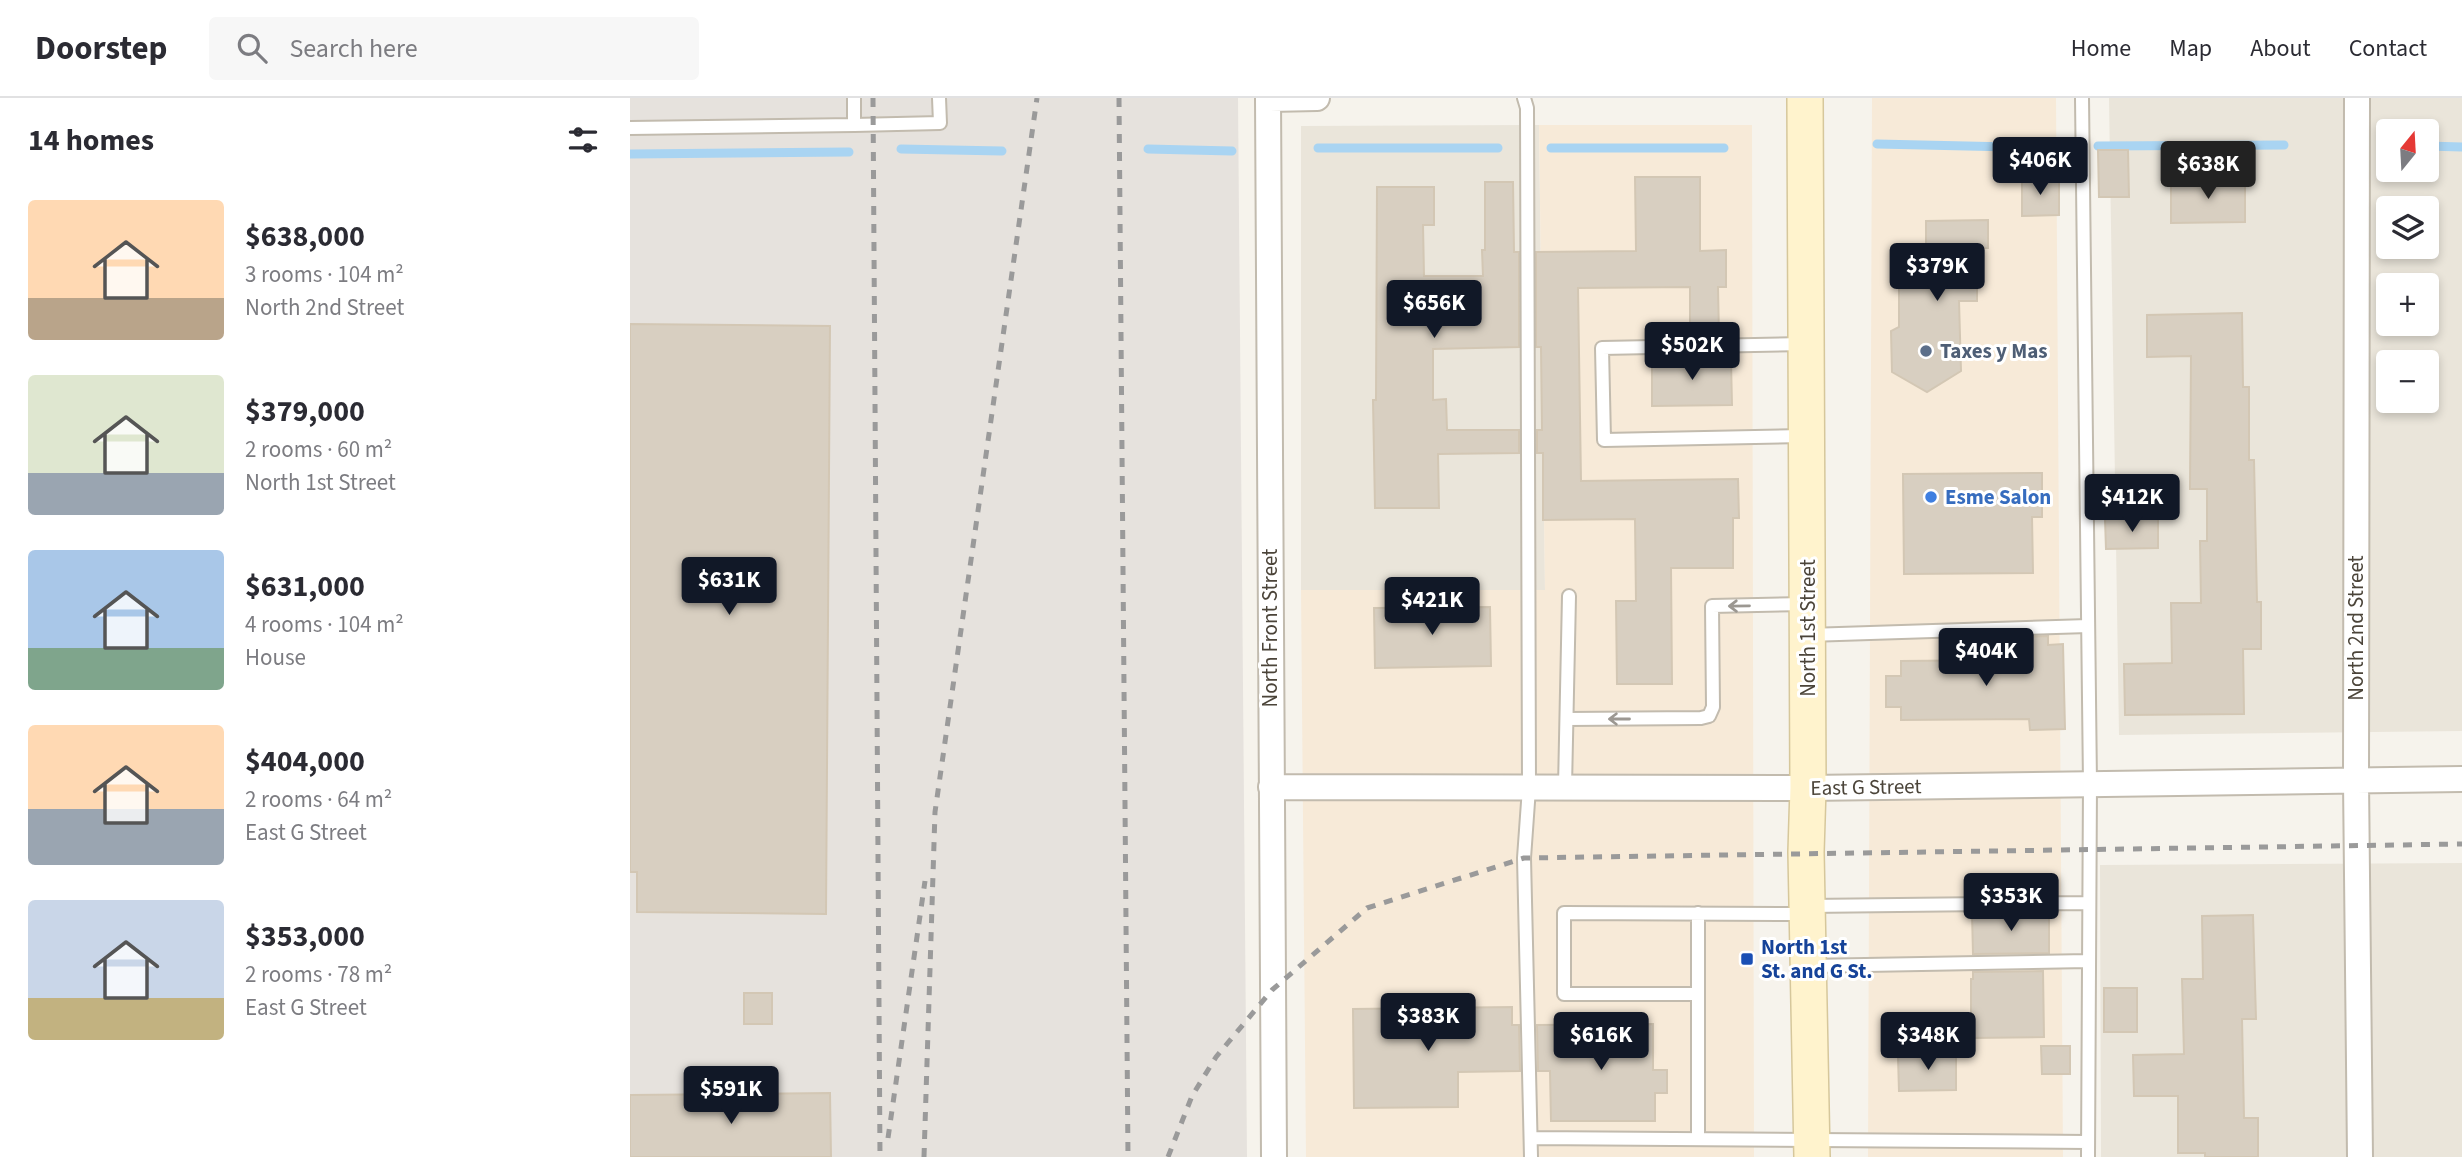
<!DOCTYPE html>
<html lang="en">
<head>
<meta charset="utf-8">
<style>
  body { margin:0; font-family:"Source Sans 3",sans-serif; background:#f7f7f7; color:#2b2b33; height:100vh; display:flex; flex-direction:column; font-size:26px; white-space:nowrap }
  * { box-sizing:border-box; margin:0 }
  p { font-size:23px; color:#7c7c81 }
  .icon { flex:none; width:38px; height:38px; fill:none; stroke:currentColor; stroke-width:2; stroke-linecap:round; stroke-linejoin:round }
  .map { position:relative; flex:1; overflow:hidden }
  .details { display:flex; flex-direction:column; background:#fff; width:630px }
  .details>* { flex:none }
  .needle { width:46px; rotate:18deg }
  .tools { position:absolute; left:1746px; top:21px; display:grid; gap:14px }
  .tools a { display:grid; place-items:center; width:63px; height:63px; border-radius:7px; background:#fff; box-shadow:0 4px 10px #0003; font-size:35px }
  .price { position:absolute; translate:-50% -60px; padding:0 16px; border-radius:7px; background:#111827; color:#fff; font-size:23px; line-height:46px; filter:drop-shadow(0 2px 4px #0008) }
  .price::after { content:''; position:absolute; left:50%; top:42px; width:21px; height:16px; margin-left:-10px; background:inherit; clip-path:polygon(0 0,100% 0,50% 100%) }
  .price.active { background:#222; color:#fff }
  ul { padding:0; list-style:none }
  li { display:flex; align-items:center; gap:21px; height:175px; padding:0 28px }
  li span { display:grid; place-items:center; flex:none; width:196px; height:140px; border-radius:7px; color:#555 }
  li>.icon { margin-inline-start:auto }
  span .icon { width:84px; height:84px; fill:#fffc; stroke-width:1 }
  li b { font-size:30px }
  h2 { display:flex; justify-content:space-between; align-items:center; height:84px; padding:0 28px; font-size:30px }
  header { display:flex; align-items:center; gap:42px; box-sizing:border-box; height:98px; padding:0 35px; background:#fff; border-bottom:2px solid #e1e1e2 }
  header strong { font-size:33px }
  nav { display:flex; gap:38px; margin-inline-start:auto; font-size:24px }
  .search { width:490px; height:63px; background:#f7f7f7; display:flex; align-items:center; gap:18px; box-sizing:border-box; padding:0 24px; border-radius:7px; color:#7c7c81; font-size:26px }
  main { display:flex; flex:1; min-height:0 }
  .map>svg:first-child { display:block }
  .residential { fill:#eae5da; fill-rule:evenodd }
  .commercial { fill:#f7ead8 }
  .industrial { fill:#e6e2dd }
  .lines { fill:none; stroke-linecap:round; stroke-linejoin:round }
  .stream { stroke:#a9d4f2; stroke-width:9 }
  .building { fill:#d8cfc1; stroke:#d3c7b4; stroke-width:2 }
  .service-casing { stroke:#c2bbae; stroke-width:16 }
  .minor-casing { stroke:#c2bbae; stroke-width:28 }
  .secondary-casing { stroke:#d6c79b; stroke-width:38 }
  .service { stroke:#fff; stroke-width:12 }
  .minor { stroke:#fff; stroke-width:24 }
  .secondary { stroke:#fff3cd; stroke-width:35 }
  .rail { stroke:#9a9a9a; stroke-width:5; stroke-dasharray:9 9; stroke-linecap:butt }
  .oneway { stroke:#9c9892 }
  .service-dot { fill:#5c6f8a; stroke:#fff; stroke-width:2.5 }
  .shop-dot { fill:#3f7fe0; stroke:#fff; stroke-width:2.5 }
  .transit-dot { fill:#1a4fb4; stroke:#fff; stroke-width:2.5 }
  .labels { text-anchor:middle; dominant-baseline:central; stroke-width:6; stroke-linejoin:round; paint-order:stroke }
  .service-label { font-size:21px; font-weight:bold; fill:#4e5e75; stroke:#fff; text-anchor:start }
  .shop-label { font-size:21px; font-weight:bold; fill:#366cbe; stroke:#fff; text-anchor:start }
  .street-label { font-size:21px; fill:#4b4439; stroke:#fff }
  .transit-label { font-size:21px; font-weight:bold; fill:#164399; stroke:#fff; text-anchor:start }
</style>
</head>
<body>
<header>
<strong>Doorstep</strong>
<div class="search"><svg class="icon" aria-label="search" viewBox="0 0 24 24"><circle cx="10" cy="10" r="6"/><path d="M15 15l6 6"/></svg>Search here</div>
<nav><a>Home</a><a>Map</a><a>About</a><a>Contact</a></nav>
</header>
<main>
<section class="details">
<h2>14 homes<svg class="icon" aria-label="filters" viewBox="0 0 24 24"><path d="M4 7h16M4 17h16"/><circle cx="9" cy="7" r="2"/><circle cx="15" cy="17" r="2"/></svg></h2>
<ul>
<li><span style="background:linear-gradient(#ffd9b3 70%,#b9a48a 0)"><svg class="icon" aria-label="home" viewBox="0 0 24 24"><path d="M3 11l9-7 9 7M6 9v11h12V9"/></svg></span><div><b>$638,000</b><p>3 rooms · 104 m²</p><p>North 2nd Street</p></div></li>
<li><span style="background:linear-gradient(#dfe7d0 70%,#9aa5b1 0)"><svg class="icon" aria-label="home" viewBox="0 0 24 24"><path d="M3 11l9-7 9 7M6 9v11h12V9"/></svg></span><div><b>$379,000</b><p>2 rooms · 60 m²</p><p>North 1st Street</p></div></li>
<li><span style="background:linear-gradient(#a9c7e8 70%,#7fa58c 0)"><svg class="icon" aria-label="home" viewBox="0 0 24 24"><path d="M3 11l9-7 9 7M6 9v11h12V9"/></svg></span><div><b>$631,000</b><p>4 rooms · 104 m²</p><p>House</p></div></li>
<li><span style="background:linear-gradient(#ffd9b3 60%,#9aa5b1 0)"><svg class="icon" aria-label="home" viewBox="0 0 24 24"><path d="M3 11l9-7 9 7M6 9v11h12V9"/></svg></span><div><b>$404,000</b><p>2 rooms · 64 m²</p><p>East G Street</p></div></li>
<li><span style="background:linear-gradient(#c9d6e8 70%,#c2b280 0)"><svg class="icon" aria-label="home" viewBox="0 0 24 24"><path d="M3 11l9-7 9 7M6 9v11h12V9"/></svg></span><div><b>$353,000</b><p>2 rooms · 78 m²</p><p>East G Street</p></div></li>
</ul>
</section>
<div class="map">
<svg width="1832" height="1059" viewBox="0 0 1832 1059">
  <rect width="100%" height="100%" fill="#f6f3ec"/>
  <!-- residential -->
  <path class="residential" d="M1479,0h353v633l-343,4zM1759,33h38v39h-38zM1759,110h38v39h-38zM1759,187h38v39h-38zM1759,264h38v39h-38z
    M909,27l6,465h-244v-464z
    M1832,765v294h-361l-1,-292z"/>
  <!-- commercial -->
  <path class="commercial" d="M1242,0h184l7,1059h-195z
    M909,27h213l2,1032h-448l-5,-567h244z"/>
  <!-- industrial -->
  <path class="industrial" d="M0,0h608l9,1059h-617z"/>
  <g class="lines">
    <!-- stream -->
    <path class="stream" d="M1247,46l176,4
      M1468,48l186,-1
      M1797,48l35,1
      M688,50h180
      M921,50h173
      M271,51l101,2
      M518,51l84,2
      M0,56l219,-2"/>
  </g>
  <!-- building -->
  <path class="building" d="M1468,52h30l1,47h-30z
    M1005,79h65v74l26,-1v37h-8l1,50 -29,1v-51l-112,1 3,193 157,-2 1,39h-6v50h-62l1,116h-55l-1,-83h20l-1,-82 -92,1v-67h-6v-23h5l-1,-83h-5v-95l100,-1z
    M1392,80h37v37l-37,1z
    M1615,81v43l-74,1v-43z
    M855,84h28l1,70h5v95l-86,2v51l13,-1 1,31h72v23l-81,1 1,54h-64l-2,-108h3l1,-213h57v38h-11l1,51h59l-1,-26h3z
    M1358,122v28h-11v53h-18l2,70 -34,21 -35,-20 -1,-41 8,-4v-60h27v-46z
    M1612,215l1,74h6v73h5l3,142h4v47h-18l1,65 -119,1 -1,-51 48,-1 -1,-60h30l-1,-62h7v-52h-17l1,-133 -44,1v-42z
    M0,226l200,2 -4,588 -189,-2v-40h-7z
    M1089,256v7h12l1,44 -80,1v-46h38v-5z
    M1412,375v44h-10l1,56 -129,1 -1,-100z
    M1475,421h53v29l-52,1z
    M860,509l1,59 -116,2 -1,-60z
    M1418,538v9l15,-1 2,85 -35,1 -1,-11 -128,1v-13h-15v-31h15v-15l109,-1v-10h9v-13z
    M1419,814v41l-76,1 -1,-41z
    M1623,817l3,104h-14l2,99h14v39h-53v-4h-27v-57h-44l-1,-41 51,-1 -2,-75h21l-1,-63z
    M1413,873l1,66 -73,1v-59h2v-7z
    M1474,890h33v44h-33z
    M114,895h28v31h-28z
    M882,909v18h7l1,46 -62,1v35l-104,1 -1,-99z
    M1023,926v46h14v23h-12v28h-104l-1,-50h-12l-1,-46z
    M1411,948h29v28h-28z
    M1289,953h37v39l-57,1 -1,-34h21z
    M200,995l1,64h-201v-62z"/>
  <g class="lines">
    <defs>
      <path id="service" d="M894,0l3,10 2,680 -5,70 7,299
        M1452,0l8,686 -2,373
        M224,27l86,-2 -1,-25
        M0,30l224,-3v-27
        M1173,338l-199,4 -2,-92 202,-4
        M1178,537l280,-9
        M937,621l134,-1 8,-2 4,-9 -1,-101 95,-2
        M935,689l4,-191
        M1178,808l280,-3
        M1068,815v226
        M1179,868l279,-5
        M1068,896h-134v-81l240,1
        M901,1040l557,4"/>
      <path id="minor" d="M638,0l6,1059
        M1727,0l-1,683 4,376
        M638,1l49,-1
        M641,689l537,1 654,-9"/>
      <path id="secondary" d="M1175,0l3,690 -2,64 6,305"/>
    </defs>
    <!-- service casing -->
    <use href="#service" class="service-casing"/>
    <!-- minor casing -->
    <use href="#minor" class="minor-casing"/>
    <!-- secondary casing -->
    <use href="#secondary" class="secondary-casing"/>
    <!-- service -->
    <use href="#service" class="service"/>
    <!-- minor -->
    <use href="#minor" class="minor"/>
    <!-- secondary -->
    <use href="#secondary" class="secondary"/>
    <!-- rail -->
    <path class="rail" d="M243,0l7,1059
      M489,0l9,1059
      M258,1040l37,-257
      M294,1059l11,-345 102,-714
      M538,1059l24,-61 24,-39 56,-67 95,-82 157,-50 938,-14"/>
  </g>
  <!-- one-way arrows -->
  <defs><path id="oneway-shaft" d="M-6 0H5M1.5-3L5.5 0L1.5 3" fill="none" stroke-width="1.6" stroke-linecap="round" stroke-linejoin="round" transform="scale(1.75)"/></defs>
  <g class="oneway">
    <use href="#oneway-shaft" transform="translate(1109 508) rotate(179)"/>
    <use href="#oneway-shaft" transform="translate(989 621) rotate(180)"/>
  </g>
  <!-- markers -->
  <circle class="service-dot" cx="1296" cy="253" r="7"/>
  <circle class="shop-dot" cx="1301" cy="399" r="7"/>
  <rect class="transit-dot" x="1110" y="854" width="14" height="14" rx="3.5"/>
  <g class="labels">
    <!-- service labels -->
    <g class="service-label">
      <text x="1310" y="253">Taxes y Mas</text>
    </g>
    <!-- shop labels -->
    <g class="shop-label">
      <text x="1315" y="399">Esme Salon</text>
    </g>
    <!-- street labels -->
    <g class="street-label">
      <text transform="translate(640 530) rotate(-90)">North Front Street</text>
      <text transform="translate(1178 530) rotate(-90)">North 1st Street</text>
      <text transform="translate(1726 530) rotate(-90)">North 2nd Street</text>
      <text transform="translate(1236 689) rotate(-1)">East G Street</text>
    </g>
    <!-- transit labels -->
    <g class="transit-label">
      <text x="1131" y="849">North 1st<tspan x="1131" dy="24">St. and G St.</tspan></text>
    </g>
  </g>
</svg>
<div class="tools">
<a><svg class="needle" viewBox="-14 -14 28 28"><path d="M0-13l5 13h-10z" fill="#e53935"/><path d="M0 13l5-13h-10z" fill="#7c7c81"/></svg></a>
<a><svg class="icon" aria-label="layers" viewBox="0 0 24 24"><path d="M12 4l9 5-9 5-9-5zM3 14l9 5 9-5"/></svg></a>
<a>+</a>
<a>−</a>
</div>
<b class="price" style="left:1410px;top:99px">$406K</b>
<b class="price active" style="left:1578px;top:103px">$638K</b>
<b class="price" style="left:1307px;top:205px">$379K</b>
<b class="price" style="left:804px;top:242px">$656K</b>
<b class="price" style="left:1062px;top:284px">$502K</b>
<b class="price" style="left:1502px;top:436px">$412K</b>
<b class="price" style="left:99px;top:519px">$631K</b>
<b class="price" style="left:802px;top:539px">$421K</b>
<b class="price" style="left:1356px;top:590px">$404K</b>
<b class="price" style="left:1381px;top:835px">$353K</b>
<b class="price" style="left:798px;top:955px">$383K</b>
<b class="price" style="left:971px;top:974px">$616K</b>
<b class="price" style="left:1298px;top:974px">$348K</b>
<b class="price" style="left:101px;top:1028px">$591K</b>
</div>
</main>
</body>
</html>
